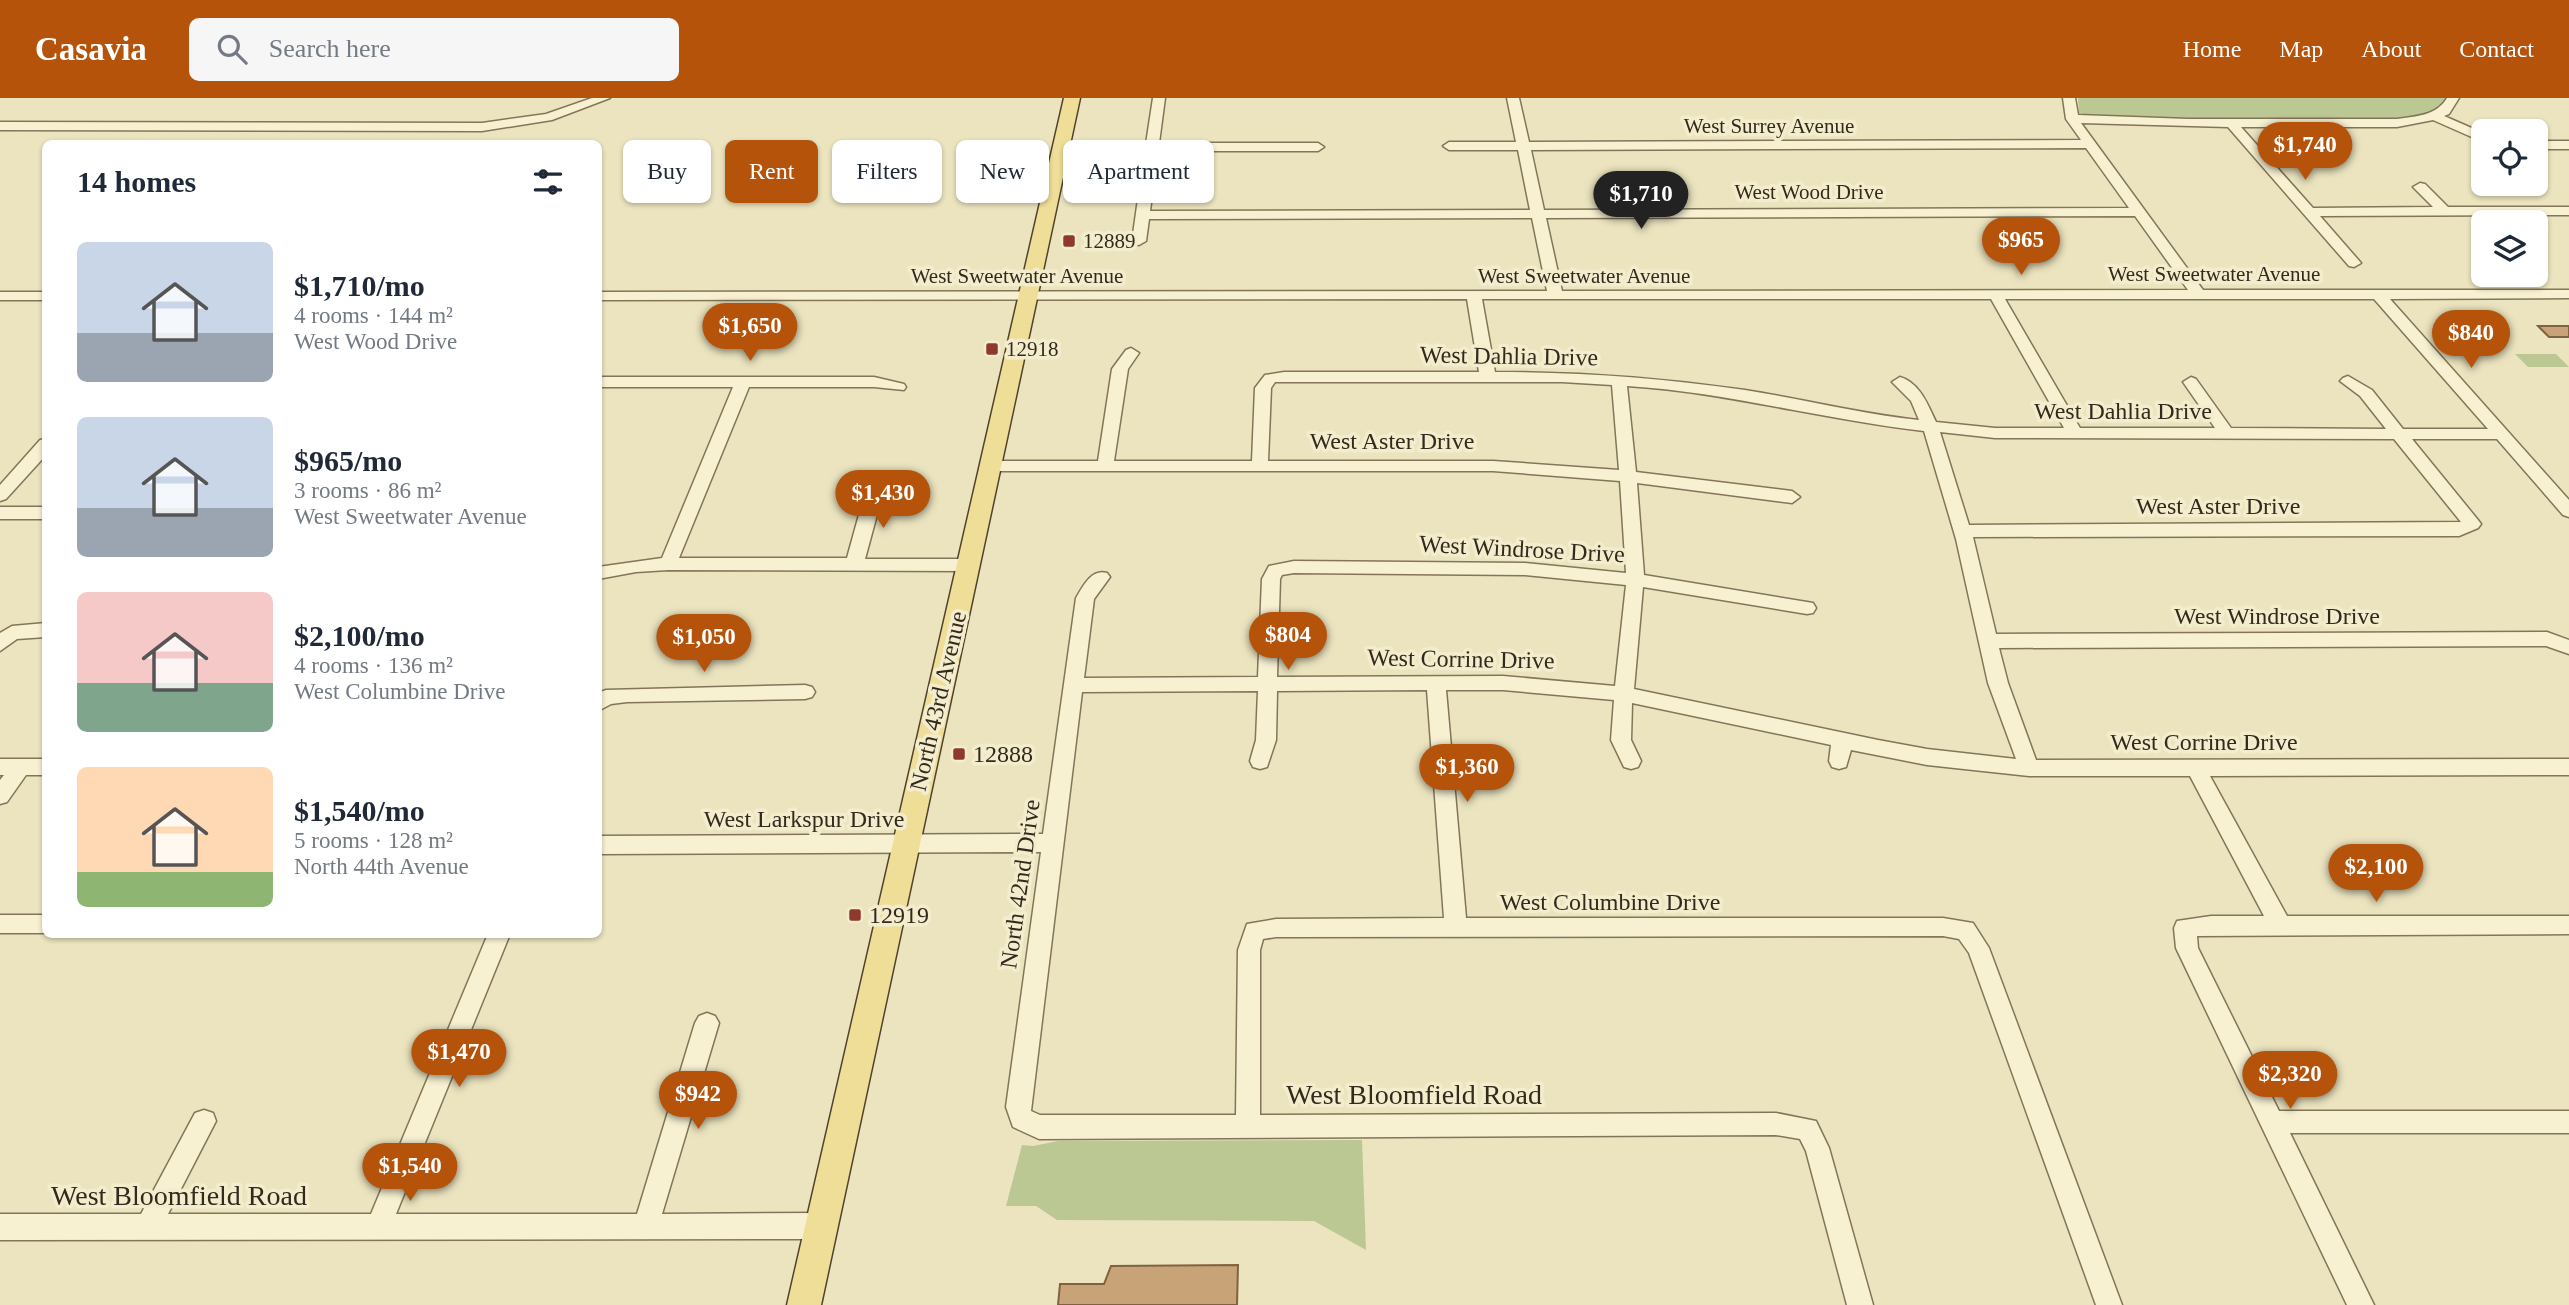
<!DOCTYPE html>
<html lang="en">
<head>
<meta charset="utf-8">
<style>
  body { margin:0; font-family:"Times New Roman",serif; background:#f6f6f7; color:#1f2937; height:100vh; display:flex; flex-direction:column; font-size:26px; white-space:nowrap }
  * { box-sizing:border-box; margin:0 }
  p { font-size:23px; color:#747a83 }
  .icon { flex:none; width:38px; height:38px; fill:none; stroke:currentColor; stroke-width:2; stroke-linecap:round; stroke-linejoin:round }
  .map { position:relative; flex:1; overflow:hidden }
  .sheet { position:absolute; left:42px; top:42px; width:560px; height:798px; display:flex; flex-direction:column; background:#fff; border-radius:10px; box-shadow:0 2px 5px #0004 }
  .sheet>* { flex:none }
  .banner { position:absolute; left:623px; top:42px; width:665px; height:63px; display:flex; gap:14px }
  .tools { position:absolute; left:2471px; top:21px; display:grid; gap:14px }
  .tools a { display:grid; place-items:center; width:77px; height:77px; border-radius:10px; background:#fff; box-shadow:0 2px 5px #0004; font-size:35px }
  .price { position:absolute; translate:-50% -60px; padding:0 16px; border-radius:24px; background:#b45309; color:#fff; font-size:23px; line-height:46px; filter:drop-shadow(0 2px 4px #0008) }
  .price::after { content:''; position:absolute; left:50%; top:42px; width:21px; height:16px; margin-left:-10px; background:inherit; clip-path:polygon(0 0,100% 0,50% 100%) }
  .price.selected { background:#222; color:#fff }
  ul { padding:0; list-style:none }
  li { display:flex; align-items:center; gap:21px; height:175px; padding:0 35px }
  li span { display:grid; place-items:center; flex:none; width:196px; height:140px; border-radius:10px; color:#555 }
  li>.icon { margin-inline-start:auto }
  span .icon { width:84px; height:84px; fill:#fffc; stroke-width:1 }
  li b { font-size:30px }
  h2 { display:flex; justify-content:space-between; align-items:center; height:84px; padding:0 35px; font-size:30px }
  .pill { padding:0 24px; border-radius:10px; background:#fff; box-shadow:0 2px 5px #0004; font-size:24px; line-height:63px }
  .pill.selected { background:#b45309; color:#fff }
  header { display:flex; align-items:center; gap:42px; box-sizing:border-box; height:98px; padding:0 35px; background:#b45309; color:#fff }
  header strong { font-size:33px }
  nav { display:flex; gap:38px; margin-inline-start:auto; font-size:24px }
  .search { width:490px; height:63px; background:#f6f6f7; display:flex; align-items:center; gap:18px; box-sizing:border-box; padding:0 24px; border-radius:10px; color:#747a83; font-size:26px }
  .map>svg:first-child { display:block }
  .green { fill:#bbc894 }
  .building { fill:#c8a377; stroke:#816240; stroke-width:2 }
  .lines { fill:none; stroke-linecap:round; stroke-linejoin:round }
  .minor-casing { stroke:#837559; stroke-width:3 }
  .major-casing { stroke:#50422d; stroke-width:3 }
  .minor { fill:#f7f1d2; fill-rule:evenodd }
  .major { fill:#eede98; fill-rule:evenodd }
  .poi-dot { fill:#8f382c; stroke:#f3edce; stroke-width:2.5 }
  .labels { text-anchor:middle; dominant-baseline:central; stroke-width:7; stroke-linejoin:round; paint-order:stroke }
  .far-street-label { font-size:21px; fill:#332a1c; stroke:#f3edce }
  .far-poi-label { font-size:21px; fill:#332a1c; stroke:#f3edce; text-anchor:start }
  .street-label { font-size:24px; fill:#332a1c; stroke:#f3edce }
  .poi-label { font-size:24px; fill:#332a1c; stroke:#f3edce; text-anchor:start }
  .near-street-label { font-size:28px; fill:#332a1c; stroke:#f3edce }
</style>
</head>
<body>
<header>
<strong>Casavia</strong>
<div class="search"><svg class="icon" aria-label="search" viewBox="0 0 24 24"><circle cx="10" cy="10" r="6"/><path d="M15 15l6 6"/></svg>Search here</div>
<nav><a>Home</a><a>Map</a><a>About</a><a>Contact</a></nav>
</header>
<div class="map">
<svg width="2569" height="1207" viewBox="0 0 2569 1207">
  <rect width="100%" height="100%" fill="#ebe4bf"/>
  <!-- green -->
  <path class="green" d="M2078,0h367c-12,18 -35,20 -55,21h-249l-51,-3 -11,-3z
    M2515,256h41l13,13h-41z
    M1362,1042l4,110 -52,-29 -257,-1 -21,-14h-30l16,-61 11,1 25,-5z"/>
  <!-- building -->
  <path class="building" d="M2538,228h31v11h-20z
    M1238,1167l-1,40h-179l2,-21h44l7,-18z"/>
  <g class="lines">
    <defs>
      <path id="minor" d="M592,0h18l-58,22 -70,11 -482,-1v-8l482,1 64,-9z
        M1153,0h12l-6,45h159l6,4 -6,4h-160l-8,60 380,-1 -12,-60h-69l-6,-4 6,-4h67l-9,-44h12l10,44 552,-2 -15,-21 -3,-21h12l3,17 110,4h209c20,-3 39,-3 50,-21h12l-10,16 -5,2 39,17v9l-50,-22 -36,7h-156l72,81 120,-1 -20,-20 7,-4 5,1 23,23h121v8l-249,1 41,47 -7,4 -5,-1 -121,-139 -147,-4 122,167h366v8l-179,1 179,201v17l-6,-2 -66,-76h-85l66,81 3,4 -3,4 -19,8 -486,1 23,97 551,-2 22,8v14l-23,-8 -547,2 9,35 28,77 533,-1v16l-359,1 77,140h282v18l-372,2 1,12 81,163h290v22h-279l84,172h-27l-171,-357 -2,-20 3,-7 34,-5h53l-74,-140h-161l-102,-11 -76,-15 -5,17 -7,2 -7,-2 -3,-6 2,-16 -199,-42 -1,37 10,21 -3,6 -7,2 -7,-2 -13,-27 3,-40 -111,-10h-57l20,228h477l30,5 16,25 133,357h-26l-127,-352 -10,-14 -16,-3 -667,1 -13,2 -3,11v165l516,-2 40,8 13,27 44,157h-26l-41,-154 -6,-12 -24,-4 -737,4 -26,-12 -7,-20 35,-255 -443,2v-18l445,-2 33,-236c7,-12 16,-30 31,-25l3,4 -16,22 -10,79 174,-1 4,-98 7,-13 25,-5 231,2 101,10 -6,-92 -127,-10h-502l-8,-5 8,-5h107l14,-92 14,-19 5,-2 8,5 -11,16 -14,92h138l3,-73 10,-13 19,-3h195l-12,-73 -869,1v-8l949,-1 -15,-73 -383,1 -3,22 -7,4 -5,-1 -2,-3 9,-63h-86l-7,-4 7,-4h87zM2086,50l43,60 -585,2 -13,-60zM2135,118l53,74 -626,1 -16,-73zM1482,201h509l73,129h-69l-59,-6c-8,-17 -16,-39 -36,-45l-8,5 19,19 8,19c-58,-6 -116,-21 -174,-30 -83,-12 -166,-18 -250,-18zM2005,201h369l114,130h-85l-31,-39 -24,-14 -5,2 -3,3 20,15 26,33 -155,-1 -35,-49 -5,-2 -8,5 32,46h-135zM1275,284h287l50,3 7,85 -126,-9h-225l3,-73zM1627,288c100,6 197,34 297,45l32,108 32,144 28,76 -89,-10 -49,-9 -244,-51 9,-102 164,27 6,-1 3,-5 -3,-5 -6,-1 -163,-27 -7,-92 155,20 8,-6 -8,-6 -156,-19zM1940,334l55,6 399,1 67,83 -492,3zM1294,475l231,2 101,10 -11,101 -112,-10 -226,1 3,-98 2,-4zM1427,592l17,228 -168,1 -29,5 -9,26 -2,165h-196l-9,-4 51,-419 176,-1 -2,49 -6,21 3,6 7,2 7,-2 9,-27 1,-49z
        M2536,43h33v8h-33z
        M0,194h46v8h-46z
        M598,279h276l30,7 2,3 -2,3 -30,-3h-125l-70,171h168l13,-47 -3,-16 8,-6 8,6 5,16 -13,48h104l9,6 -9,6 -301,-1 -32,2 -38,7v-12l64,-9 71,-171h-135z
        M46,341v16l-40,44 -6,2v-16l40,-45z
        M0,409h46v12h-46z
        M46,525v14l-29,2 -17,12v-18l12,-7z
        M805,587l7,2 3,5 -3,5 -7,2 -178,3 -16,2 -13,7v-18l8,-3z
        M0,661h46v16h-20l-19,27 -7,2v-24l4,-5h-4z
        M0,817h46v18h-46z
        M488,836h22l-114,280h241l58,-191 4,-7 8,-3 8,3 4,7 -57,191 159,-1 9,4 4,9 -4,9 -9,4 -821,1v-26h141l54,-101 9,-3 9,3 3,8 -48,93h203z"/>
      <path id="major" d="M1064,0h16l-259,1207h-34z"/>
    </defs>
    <!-- minor casing -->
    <use href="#minor" class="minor-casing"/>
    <!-- major casing -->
    <use href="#major" class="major-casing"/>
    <!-- minor -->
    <use href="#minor" class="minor"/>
    <!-- major -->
    <use href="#major" class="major"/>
  </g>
  <!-- markers -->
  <g class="poi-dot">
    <rect x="1062" y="136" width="14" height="14" rx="3.5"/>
    <rect x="985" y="244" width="14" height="14" rx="3.5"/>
    <rect x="952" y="649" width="14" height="14" rx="3.5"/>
    <rect x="848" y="810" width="14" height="14" rx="3.5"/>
  </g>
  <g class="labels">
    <!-- far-street labels -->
    <g class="far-street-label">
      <text x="1769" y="28">West Surrey Avenue</text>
      <text x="1809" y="94">West Wood Drive</text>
      <text x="2214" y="176">West Sweetwater Avenue</text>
      <text x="1017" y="178">West Sweetwater Avenue</text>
      <text x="1584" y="178">West Sweetwater Avenue</text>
    </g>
    <!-- far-poi labels -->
    <g class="far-poi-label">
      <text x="1083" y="143">12889</text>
      <text x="1006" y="251">12918</text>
    </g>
    <!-- street labels -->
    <g class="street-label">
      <text transform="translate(1509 258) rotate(1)">West Dahlia Drive</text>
      <text x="2123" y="313">West Dahlia Drive</text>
      <text x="1392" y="343">West Aster Drive</text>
      <text x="2218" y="408">West Aster Drive</text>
      <text transform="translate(1522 451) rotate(3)">West Windrose Drive</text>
      <text x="2277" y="518">West Windrose Drive</text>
      <text transform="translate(1461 561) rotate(1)">West Corrine Drive</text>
      <text transform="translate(938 603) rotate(-77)">North 43rd Avenue</text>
      <text x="2204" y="644">West Corrine Drive</text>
      <text x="804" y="721">West Larkspur Drive</text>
      <text transform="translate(1020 786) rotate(-82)">North 42nd Drive</text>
      <text x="1610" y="804">West Columbine Drive</text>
    </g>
    <!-- poi labels -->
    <g class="poi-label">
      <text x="973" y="656">12888</text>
      <text x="869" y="817">12919</text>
    </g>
    <!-- near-street labels -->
    <g class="near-street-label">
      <text x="1414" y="996">West Bloomfield Road</text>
      <text x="179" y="1097">West Bloomfield Road</text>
    </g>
  </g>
</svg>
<div class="tools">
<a><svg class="icon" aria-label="locate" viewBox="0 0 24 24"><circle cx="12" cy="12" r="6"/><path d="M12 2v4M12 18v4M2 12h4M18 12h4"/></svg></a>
<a><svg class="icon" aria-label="layers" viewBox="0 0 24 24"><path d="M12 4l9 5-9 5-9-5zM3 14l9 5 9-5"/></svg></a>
</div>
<b class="price" style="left:2305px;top:84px">$1,740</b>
<b class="price selected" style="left:1641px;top:133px">$1,710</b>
<b class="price" style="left:2021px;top:179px">$965</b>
<b class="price" style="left:750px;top:265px">$1,650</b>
<b class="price" style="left:2471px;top:272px">$840</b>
<b class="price" style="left:883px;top:432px">$1,430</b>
<b class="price" style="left:1288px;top:574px">$804</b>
<b class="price" style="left:704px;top:576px">$1,050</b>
<b class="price" style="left:1467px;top:706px">$1,360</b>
<b class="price" style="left:2376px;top:806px">$2,100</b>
<b class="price" style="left:459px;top:991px">$1,470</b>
<b class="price" style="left:2290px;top:1013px">$2,320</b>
<b class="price" style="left:698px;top:1033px">$942</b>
<b class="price" style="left:410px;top:1105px">$1,540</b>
<div class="banner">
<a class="pill">Buy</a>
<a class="pill selected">Rent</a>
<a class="pill">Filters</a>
<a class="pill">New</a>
<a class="pill">Apartment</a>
</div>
<section class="sheet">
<h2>14 homes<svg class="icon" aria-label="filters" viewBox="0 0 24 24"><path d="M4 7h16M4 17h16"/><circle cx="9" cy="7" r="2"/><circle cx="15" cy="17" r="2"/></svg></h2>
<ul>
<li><span style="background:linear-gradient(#c9d6e8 65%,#9aa5b1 0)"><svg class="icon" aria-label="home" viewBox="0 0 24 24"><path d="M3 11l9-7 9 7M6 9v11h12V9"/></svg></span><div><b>$1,710/mo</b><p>4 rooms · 144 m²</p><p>West Wood Drive</p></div></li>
<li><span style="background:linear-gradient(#c9d6e8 65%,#9aa5b1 0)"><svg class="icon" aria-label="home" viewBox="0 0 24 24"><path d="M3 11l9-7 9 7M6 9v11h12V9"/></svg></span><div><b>$965/mo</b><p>3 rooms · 86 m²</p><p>West Sweetwater Avenue</p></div></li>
<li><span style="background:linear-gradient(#f6c9c9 65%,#7fa58c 0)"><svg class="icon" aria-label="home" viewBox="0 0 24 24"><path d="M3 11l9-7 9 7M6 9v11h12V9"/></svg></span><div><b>$2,100/mo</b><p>4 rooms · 136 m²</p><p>West Columbine Drive</p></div></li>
<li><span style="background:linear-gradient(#ffd9b3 75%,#8fb573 0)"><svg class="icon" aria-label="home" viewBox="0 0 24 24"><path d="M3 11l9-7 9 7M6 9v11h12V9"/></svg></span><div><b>$1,540/mo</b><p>5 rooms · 128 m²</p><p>North 44th Avenue</p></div></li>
</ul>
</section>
</div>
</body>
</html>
